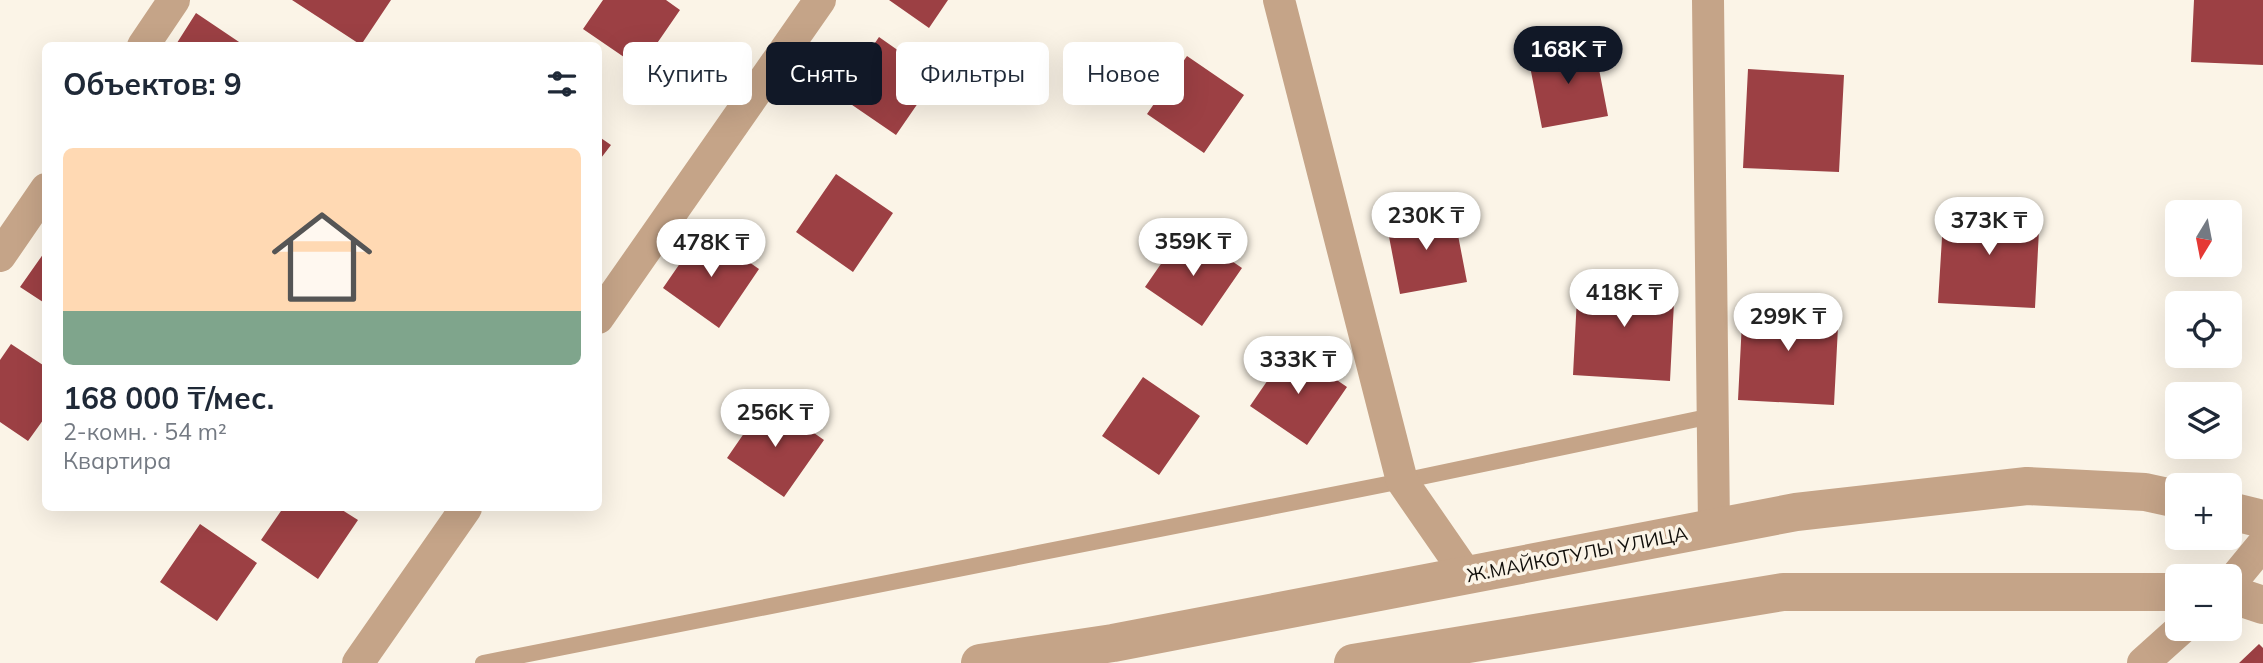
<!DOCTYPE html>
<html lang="ru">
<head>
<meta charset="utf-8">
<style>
  body { margin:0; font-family:Mulish,sans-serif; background:#f2f2f3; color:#1f2937; height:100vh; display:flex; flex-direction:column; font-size:26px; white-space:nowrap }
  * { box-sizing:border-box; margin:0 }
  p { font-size:23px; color:#747a83 }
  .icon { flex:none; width:38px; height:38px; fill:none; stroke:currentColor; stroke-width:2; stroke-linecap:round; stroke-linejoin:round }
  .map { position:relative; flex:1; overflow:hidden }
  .panel { position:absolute; left:42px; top:42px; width:560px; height:469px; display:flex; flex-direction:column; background:#fff; border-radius:10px; box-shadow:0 7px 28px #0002 }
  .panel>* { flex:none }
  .top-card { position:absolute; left:623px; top:42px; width:665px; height:63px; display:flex; gap:14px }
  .needle { width:46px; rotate:190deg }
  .controls { position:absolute; left:2165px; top:200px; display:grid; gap:14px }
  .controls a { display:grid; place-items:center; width:77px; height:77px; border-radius:10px; background:#fff; box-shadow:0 7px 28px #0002; font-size:35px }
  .price { position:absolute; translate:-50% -60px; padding:0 16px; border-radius:24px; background:#fff; color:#222; font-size:23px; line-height:46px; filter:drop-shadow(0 2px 4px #0008) }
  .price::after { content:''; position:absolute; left:50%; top:42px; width:21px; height:16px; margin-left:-10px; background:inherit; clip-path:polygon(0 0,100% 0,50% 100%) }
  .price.selected { background:#111827; color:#fff }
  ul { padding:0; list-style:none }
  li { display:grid; align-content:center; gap:14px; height:371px; padding:0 21px }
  li span { display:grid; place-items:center; height:217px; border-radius:10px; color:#555 }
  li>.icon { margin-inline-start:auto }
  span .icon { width:126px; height:126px; fill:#fffc; stroke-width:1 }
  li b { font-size:30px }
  h2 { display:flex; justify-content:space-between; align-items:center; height:84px; padding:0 21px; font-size:30px }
  .chip { padding:0 24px; border-radius:10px; background:#fff; box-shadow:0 7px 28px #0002; font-size:24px; line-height:63px }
  .chip.selected { background:#111827; color:#fff }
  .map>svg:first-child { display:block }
  .building { fill:#9c4044 }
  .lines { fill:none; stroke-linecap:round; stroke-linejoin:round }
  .service { stroke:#c5a488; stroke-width:16 }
  .minor { stroke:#c5a488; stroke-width:32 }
  .tertiary { stroke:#c5a488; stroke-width:38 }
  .labels { text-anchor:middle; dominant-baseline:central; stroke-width:7; stroke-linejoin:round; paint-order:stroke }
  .street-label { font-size:19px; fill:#100e0a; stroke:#fbf4e7 }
</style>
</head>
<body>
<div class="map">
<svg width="2263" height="663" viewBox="0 0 2263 663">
  <rect width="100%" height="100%" fill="#fbf4e7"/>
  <!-- building -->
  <path class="building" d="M292,0h99l-30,45z
    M603,0h63l14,10 -40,58 -57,-39z
    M889,0h59l-19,28z
    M2194,0h69v65l-72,-3z
    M196,13l49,33h-70z
    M879,37l57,40 -40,58 -57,-39z
    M1594,43l14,73 -66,12 -14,-72z
    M1187,56l57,39 -40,58 -57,-39z
    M1748,69l96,6 -5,97 -96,-4z
    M598,136l13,9 -13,17z
    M836,174l57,39 -40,59 -57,-40z
    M1944,205l96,5 -5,98 -97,-5z
    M1453,209l14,73 -67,12 -14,-73z
    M1185,229l57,39 -40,58 -57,-39z
    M703,230l56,39 -40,59 -56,-40z
    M46,250v54l-26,-17z
    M1578,278l97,4 -5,99 -97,-6z
    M1743,302l96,5 -5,98 -96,-5z
    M11,344l35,23v49l-18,25 -28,-19v-62z
    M1290,348l57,39 -40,58 -57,-39z
    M1143,377l57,39 -41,59 -57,-39z
    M767,400l57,40 -40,57 -57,-39z
    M283,508h56l19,12 -40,59 -57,-39z
    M200,524l57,39 -40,58 -57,-39z
    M2259,644l4,4v15h-24z"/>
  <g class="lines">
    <!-- service -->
    <path class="service" d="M483,663l919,-182 310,-65"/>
    <!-- minor -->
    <path class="minor" d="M1279,0l123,481 65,94
      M1708,0l6,528
      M143,46l31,-46
      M0,256l46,-67
      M598,318l222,-318
      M2230,584l33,-40
      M358,663l108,-155
      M2143,663l39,-35"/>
    <!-- tertiary -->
    <path class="tertiary" d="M2230,511l33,8
      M2230,594l33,11
      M980,663l133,-20 683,-131 231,-26 118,6 32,7
      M1353,663l430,-71h394"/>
  </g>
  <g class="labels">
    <!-- street labels -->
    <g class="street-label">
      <text transform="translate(1577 554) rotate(-11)">Ж.МАЙКОТУЛЫ УЛИЦА</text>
    </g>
  </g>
</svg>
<div class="controls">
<a><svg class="needle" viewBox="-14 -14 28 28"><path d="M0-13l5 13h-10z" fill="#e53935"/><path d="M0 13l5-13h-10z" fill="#747a83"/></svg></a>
<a><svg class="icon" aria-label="locate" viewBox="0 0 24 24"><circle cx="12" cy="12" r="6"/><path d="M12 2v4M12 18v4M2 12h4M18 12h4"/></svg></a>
<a><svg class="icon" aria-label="layers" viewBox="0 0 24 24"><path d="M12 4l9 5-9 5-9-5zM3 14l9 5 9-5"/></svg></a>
<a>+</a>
<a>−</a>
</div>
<b class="price selected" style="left:1568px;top:86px">168K ₸</b>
<b class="price" style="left:1426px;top:252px">230K ₸</b>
<b class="price" style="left:1989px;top:257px">373K ₸</b>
<b class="price" style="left:1193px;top:278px">359K ₸</b>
<b class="price" style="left:711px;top:279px">478K ₸</b>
<b class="price" style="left:1624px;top:329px">418K ₸</b>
<b class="price" style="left:1788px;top:353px">299K ₸</b>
<b class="price" style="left:1298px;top:396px">333K ₸</b>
<b class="price" style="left:775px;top:449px">256K ₸</b>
<div class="top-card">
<a class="chip">Купить</a>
<a class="chip selected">Снять</a>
<a class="chip">Фильтры</a>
<a class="chip">Новое</a>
</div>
<section class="panel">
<h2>Объектов: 9<svg class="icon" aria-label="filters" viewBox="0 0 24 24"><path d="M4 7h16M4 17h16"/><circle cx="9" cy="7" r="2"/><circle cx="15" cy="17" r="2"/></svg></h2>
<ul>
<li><span style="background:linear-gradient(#ffd9b3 75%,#7fa58c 0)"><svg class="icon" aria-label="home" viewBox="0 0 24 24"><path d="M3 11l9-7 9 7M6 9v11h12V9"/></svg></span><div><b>168 000 ₸/мес.</b><p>2-комн. · 54 m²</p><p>Квартира</p></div></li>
</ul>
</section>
</div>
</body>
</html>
